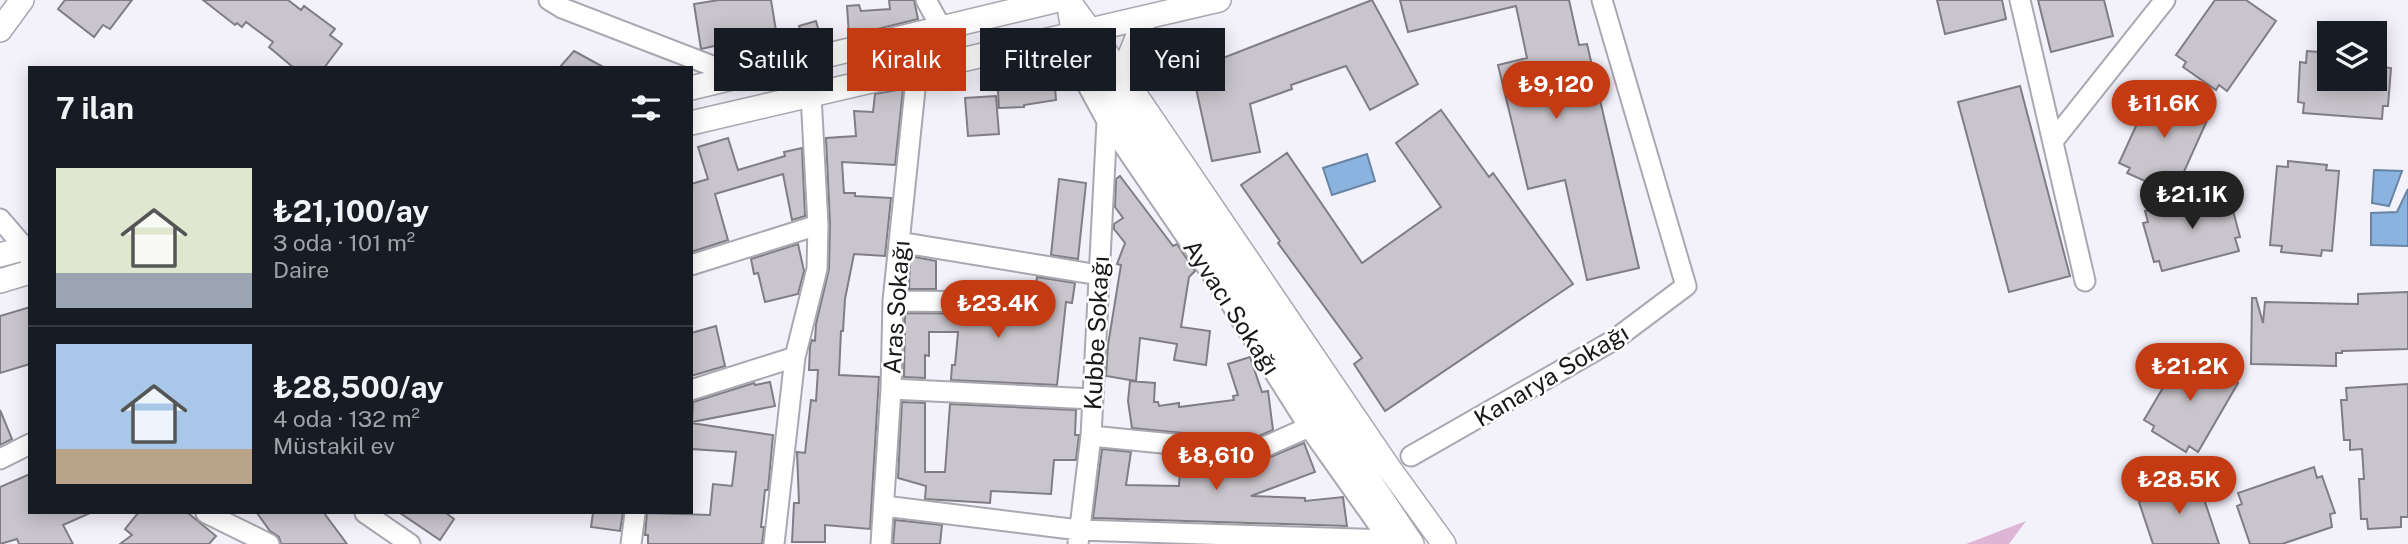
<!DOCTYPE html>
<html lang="tr">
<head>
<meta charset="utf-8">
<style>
  body { margin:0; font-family:"Public Sans",sans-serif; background:#242831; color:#f1f3f6; height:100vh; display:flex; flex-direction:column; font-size:26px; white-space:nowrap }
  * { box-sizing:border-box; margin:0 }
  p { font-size:23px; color:#9ea1a6 }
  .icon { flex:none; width:38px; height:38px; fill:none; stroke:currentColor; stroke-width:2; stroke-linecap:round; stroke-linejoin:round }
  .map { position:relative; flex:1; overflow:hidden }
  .side { position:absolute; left:28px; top:66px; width:665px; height:448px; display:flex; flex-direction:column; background:#171b24; border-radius:0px; box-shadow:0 4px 18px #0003 }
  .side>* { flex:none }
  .hud { position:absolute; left:714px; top:28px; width:665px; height:63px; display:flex; gap:14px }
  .buttons { position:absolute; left:2317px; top:21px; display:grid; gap:14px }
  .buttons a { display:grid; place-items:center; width:70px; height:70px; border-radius:0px; background:#171b24; box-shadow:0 4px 18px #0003; font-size:35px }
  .price { position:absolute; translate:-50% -60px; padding:0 16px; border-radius:24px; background:#c33a13; color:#fff; font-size:23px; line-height:46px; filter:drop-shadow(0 2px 4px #0008) }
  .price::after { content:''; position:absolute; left:50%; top:42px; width:21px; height:16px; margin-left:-10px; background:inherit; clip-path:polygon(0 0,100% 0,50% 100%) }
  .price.on { background:#222; color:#fff }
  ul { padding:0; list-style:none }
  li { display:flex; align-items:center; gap:21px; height:175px; padding:0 28px }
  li+li { border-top:2px solid #363941 }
  li span { display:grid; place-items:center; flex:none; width:196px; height:140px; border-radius:0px; color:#555 }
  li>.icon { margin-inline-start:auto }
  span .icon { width:84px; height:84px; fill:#fffc; stroke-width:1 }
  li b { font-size:30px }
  h2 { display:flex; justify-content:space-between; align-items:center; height:84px; padding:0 28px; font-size:30px }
  .tag { padding:0 24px; border-radius:0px; background:#171b24; box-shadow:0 4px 18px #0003; font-size:24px; line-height:63px }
  .tag.on { background:#c33a13; color:#fff }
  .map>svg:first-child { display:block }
  .green { fill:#ddb5d5 }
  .water { fill:#8ab3df; stroke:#6884a4; stroke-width:2 }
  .building { fill:#c9c5cc; stroke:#817d84; stroke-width:2 }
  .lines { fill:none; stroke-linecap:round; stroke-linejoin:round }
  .minor-casing { stroke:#a9a8b1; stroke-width:23 }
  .major-casing { stroke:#a9a8b1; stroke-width:26 }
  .minor { stroke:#fff; stroke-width:19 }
  .major { stroke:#fff; stroke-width:23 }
  .labels { text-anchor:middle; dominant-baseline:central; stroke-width:5; stroke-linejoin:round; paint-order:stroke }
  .street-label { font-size:24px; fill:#18181b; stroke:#fff }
</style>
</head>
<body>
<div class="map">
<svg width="2408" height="544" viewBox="0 0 2408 544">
  <rect width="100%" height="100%" fill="#f3f2fb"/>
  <!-- green -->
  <path class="green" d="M2026,521l-17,23h-43z"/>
  <!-- water -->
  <path class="water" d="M1367,154l8,27 -43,14 -9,-27z
    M2374,170l28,1 -13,35 -17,-3z
    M2408,189v57l-37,-1v-32l26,-1z"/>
  <!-- building -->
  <path class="building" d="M65,0h67l-22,29 -7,-4 -9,12 -36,-28z
    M203,0h85l13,10 3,-4 31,23 -5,6 12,9 -18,24h-30l-25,-21 4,-5 -27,-20 -4,5 -5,-4 -2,2z
    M719,0h52l8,49 -39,10 -3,-18 -36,8 -7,-45z
    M889,0h25l4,19 -69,17 -2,-30 12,-1 2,6 29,-2z
    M1372,0l46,84 -48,26 -24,-44 -55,19 1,4 -42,15 10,48 -48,9 -20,-91z
    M1400,0h169l10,45 8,-1 52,224 -52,12 -22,-100 -37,9 -30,-124 29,-7 -11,-52 -108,26z
    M1937,0h65l4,19 -61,15z
    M2038,0h66l9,36 -62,16z
    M2215,0h31l30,21 -49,70 -8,-6 -3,5 -33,-23 3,-5 -10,-7z
    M816,21l6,21 -17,4 -6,-20z
    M574,51l31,17h-46z
    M2307,51l12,1 10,7v20h46v-13l16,2 -3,38h-5l-1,13 -79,-6 1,-10 -6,-1 2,-40 6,1z
    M1053,62l3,38 -32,5v2l-25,1 -2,-34 28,-1v-9z
    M2020,86l50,190 -61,16 -51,-190z
    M903,89l-8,76 -53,-3 2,31h11v3l36,2 -6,58 -31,-2 -9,45 -2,32h-2l-2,44 40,2 -9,152 -45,-4v17h-33l2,-39h5l-2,-51 8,1 6,-53 5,1 2,-31h-9l1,-24 2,-6 3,1 1,-17 13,-55 1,-45 -4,-86 30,-2 -2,-25 19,1 2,-18z
    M2164,90l39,18 -3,4 9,4 -35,78 -47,-21 3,-5 -11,-5 33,-72 10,4z
    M996,96l3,38 -31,2 -3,-38z
    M1441,110l48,67 4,-4 80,111 -188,127 -31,-47 8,-6 -84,-115 2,-2 -39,-56 46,-32 75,110 79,-56 -45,-64z
    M728,138l10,32 47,-14 -1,-4 18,-4 3,68 -13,4 -9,-46 -68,20 13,46 -37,12v-68l17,-5 -10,-32z
    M2288,161l39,4 -1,5 13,1 -7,80 -10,-1 -1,6 -40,-4 1,-6 -12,-1 7,-79 11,1z
    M1120,176l53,70 4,-2 18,27 -6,6 -8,50 29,4 -4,34 -32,-5 3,-16 -37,-6 -4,43 -30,-5 2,-31 13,-80 -4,-1 8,-21 -11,-14v-5l9,-6 -8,-11 1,-28z
    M1059,179l27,4 -8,76 -27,-4z
    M2222,190l3,11 5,-2 10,38 -5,1 4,13 -77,20 -3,-10 -5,1 -11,-39 5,-1 -3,-11z
    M798,244l6,27 -6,23 -33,8 -7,-29 -4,1 -3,-15z
    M910,256l26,5v28h-27z
    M1037,277l38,6 -3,20 -6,-1 -9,83 -106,-5 1,-15h3l3,-33h-29v24l-4,-1v23l-21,-1 1,-64 100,1 7,-2 4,-6 17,1z
    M2408,292v57l-66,2v2h-6v13l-85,-2 1,-66h4l7,25 2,-21 93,2v-10z
    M30,307v57l-30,9v-57z
    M716,326l9,40 -34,10v-43z
    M2184,352l54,31 -40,69 -9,-6 -3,6 -34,-21 2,-5 -10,-6z
    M1250,357l12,35 6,-1 5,39 -14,6h-45l-82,-8 -4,-27 2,-20 25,2 -1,19h4l1,4 20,-3v4l55,-7 -1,-4 5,-1 -10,-31z
    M770,382l5,24 -83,16 1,-20 61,-19 1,2z
    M2408,384v133h-7v10l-33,2 -1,-10h-6l-2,-40h5l-2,-30 -12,1v-10h-6l-3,-40h6l-1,-12z
    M902,402l23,1v69h20l5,-68 126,6 -1,25h4l-3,25h-22l-3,34 -60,-3 -1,12 -65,-4 1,-13 -28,-8z
    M0,410l12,29 -12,6z
    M691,423l82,12 -5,55h-3l-4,37h3l-2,17h-114v-9h-3l2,-22 63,2 3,-31 19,2 4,-34 -45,-3z
    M1304,443l11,29 -64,24 54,2v3l38,-4 4,29 -254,-8 9,-69 29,3 -5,33 53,1 2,-29 32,3h50z
    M2314,467l3,11 5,-2 13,37 -5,1 2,13 -50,17h-32l-13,-38 5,-2 -4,-11z
    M30,474v39h60l-27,12 10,19h-54l-2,-5 -17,5v-57z
    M2184,480l2,5 12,-4 21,63h-66l-14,-42 10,-4 -2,-5z
    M138,513h50l28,23 -7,8h-89l12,-9 -7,-6z
    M257,513h67l23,31h-66l-2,-7 -9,-6z
    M400,513h46l8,6 -14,21z
    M593,513h30l-3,18 -29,-4z
    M895,520l47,5 -2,19h-47z"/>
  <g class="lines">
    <defs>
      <path id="minor" d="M549,0l13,8 179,69
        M926,0l16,29
        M2020,0l65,281
        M1062,38l45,83 113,165 89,141 83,117
        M2053,141l112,-141
        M0,219l25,29 5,11
        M899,242l200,33
        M691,265l127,-40
        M893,301l112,1
        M891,389l202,10
        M691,390l104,-33
        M1091,436l122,12h49l47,-21
        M1411,456l203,-116 72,-54 -84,-286
        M0,459l30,-15
        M884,506l195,24 311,10
        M206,513l63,31
        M365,513l45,31
        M631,544l4,-31
        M774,544l21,-187 22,-88 1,-44 -7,-130
        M881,544l10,-155 2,-88 24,-231
        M1078,544l13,-108 16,-315"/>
      <path id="major" d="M1068,0l54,75 267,393 55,76
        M1070,13l4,22 16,27 322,482
        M0,30l22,-30
        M1122,75l23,-57
        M691,88l367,-88
        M691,123l528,-123
        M0,255l30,-8
        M0,281l30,-9"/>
    </defs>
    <!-- minor casing -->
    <use href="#minor" class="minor-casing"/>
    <!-- major casing -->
    <use href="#major" class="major-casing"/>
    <!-- minor -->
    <use href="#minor" class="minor"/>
    <!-- major -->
    <use href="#major" class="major"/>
  </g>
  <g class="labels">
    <!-- street labels -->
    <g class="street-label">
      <text transform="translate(896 307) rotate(-86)">Aras Sokağı</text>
      <text transform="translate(1232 307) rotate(57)">Ayvacı Sokağı</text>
      <text transform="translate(1096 333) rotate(-87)">Kubbe Sokağı</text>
      <text transform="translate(1551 375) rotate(-31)">Kanarya Sokağı</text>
    </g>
  </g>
</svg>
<div class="buttons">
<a><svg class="icon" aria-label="layers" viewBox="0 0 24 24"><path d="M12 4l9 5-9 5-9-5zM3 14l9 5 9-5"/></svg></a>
</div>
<b class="price" style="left:1556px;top:121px">₺9,120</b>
<b class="price" style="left:2164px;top:140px">₺11.6K</b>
<b class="price on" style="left:2192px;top:231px">₺21.1K</b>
<b class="price" style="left:998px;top:340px">₺23.4K</b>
<b class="price" style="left:2190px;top:403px">₺21.2K</b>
<b class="price" style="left:1216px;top:492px">₺8,610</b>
<b class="price" style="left:2179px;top:516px">₺28.5K</b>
<div class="hud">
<a class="tag">Satılık</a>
<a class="tag on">Kiralık</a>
<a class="tag">Filtreler</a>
<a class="tag">Yeni</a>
</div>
<section class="side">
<h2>7 ilan<svg class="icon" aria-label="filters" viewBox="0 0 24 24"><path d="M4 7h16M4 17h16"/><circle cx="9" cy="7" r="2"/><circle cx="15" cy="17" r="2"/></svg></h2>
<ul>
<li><span style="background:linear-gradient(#dfe7d0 75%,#9aa5b1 0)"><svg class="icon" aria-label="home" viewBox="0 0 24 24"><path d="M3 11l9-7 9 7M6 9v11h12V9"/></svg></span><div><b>₺21,100/ay</b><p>3 oda · 101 m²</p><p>Daire</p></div></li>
<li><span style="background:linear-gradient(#a9c7e8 75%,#b9a48a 0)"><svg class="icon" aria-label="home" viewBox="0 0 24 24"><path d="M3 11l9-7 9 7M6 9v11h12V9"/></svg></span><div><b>₺28,500/ay</b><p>4 oda · 132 m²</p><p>Müstakil ev</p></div></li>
</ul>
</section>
</div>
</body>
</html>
